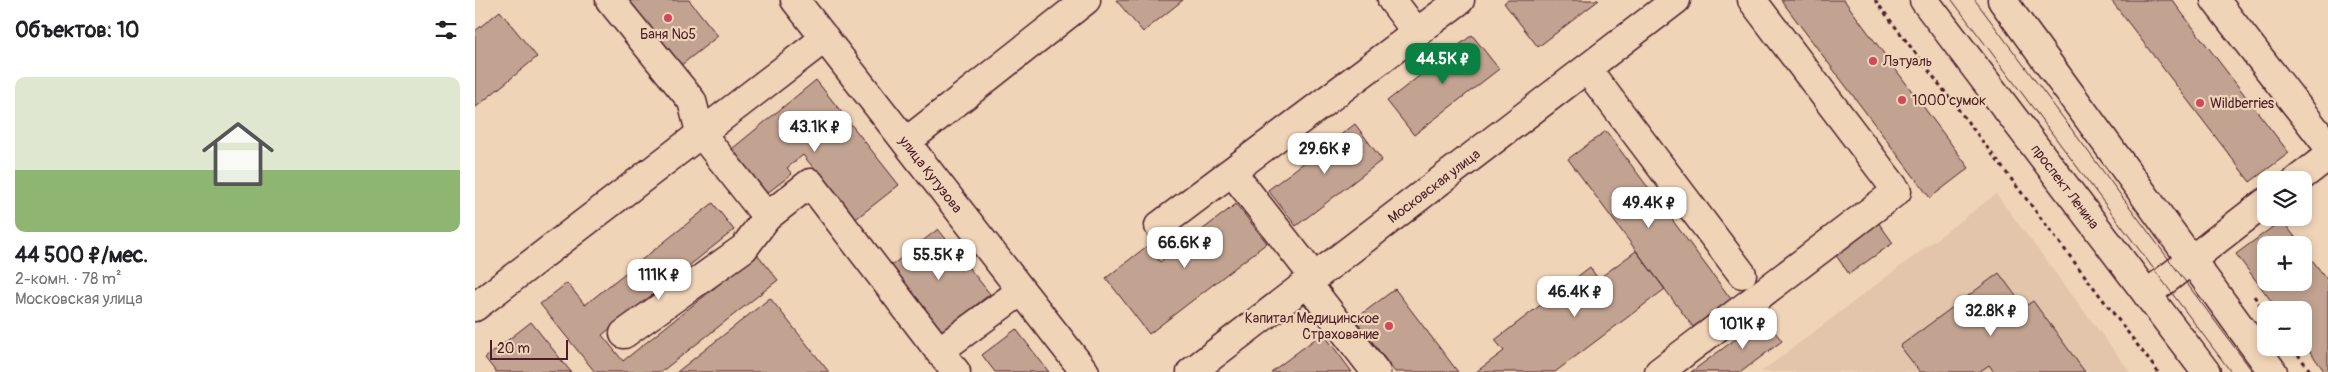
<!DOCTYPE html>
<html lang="ru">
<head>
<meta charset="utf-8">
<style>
  body { margin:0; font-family:Pangolin,sans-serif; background:#f2f2f2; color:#202124; height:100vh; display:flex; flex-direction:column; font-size:19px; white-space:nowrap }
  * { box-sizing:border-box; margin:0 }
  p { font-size:16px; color:#757577 }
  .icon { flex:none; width:28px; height:28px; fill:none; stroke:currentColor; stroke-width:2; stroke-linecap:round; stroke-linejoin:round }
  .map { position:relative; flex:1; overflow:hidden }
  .panel { display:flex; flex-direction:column; background:#fff; width:475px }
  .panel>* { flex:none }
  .tools { position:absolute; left:1782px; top:171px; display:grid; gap:10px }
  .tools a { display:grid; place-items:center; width:55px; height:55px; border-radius:10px; background:#fff; box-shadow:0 2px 8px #0003; font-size:25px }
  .scale { position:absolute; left:15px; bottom:12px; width:78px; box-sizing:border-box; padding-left:5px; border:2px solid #4a1f2b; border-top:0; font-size:14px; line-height:18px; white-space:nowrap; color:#4a1f2b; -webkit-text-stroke:4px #f0d4b7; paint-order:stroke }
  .price { position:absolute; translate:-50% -42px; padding:0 11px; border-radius:10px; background:#fff; color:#222; font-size:16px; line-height:32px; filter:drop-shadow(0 1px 2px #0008) }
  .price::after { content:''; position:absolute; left:50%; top:30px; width:15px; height:11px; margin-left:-8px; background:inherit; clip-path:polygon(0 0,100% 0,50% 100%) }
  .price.active { background:#0b8043; color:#fff }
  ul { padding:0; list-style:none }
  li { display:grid; align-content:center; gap:10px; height:265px; padding:0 15px }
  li+li { border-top:1px solid #e0e0e0 }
  li span { display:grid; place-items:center; height:155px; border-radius:10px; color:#555 }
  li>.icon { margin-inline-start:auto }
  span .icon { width:90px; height:90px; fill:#fffc; stroke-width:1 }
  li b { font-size:21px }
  h2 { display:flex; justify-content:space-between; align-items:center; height:60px; padding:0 15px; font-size:21px }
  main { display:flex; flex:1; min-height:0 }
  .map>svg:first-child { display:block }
  .built { fill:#e2c5ab }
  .building { fill:#c2a290; stroke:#4a1f2b }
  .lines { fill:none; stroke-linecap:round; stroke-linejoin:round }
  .minor-casing { stroke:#4a1f2b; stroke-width:31 }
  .major-casing { stroke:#4a1f2b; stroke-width:31 }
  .path { stroke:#4a1f2b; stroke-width:3; stroke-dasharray:4 4; stroke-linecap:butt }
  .minor { stroke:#f0d4b7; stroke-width:28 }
  .major { stroke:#f0d4b7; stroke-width:28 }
  .tram { stroke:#4a1f2b; stroke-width:1 }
  .poi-dot { fill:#d1495b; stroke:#f0d4b7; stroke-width:2 }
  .labels { text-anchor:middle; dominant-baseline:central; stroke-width:4.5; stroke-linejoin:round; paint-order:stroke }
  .poi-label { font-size:14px; fill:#4a1f2b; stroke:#f0d4b7; text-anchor:start }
  .street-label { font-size:14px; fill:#4a1f2b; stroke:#f0d4b7 }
</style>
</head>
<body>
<main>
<section class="panel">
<h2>Объектов: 10<svg class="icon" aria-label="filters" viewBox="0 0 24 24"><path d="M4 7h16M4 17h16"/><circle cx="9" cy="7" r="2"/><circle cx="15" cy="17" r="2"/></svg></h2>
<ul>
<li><span style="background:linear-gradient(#dfe7d0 60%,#8fb573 0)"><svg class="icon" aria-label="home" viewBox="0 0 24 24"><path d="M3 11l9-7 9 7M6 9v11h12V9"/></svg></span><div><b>44 500 ₽/мес.</b><p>2-комн. · 78 m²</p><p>Московская улица</p></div></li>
</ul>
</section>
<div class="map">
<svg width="1853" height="372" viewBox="0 0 1853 372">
  <rect width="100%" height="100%" fill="#f0d4b7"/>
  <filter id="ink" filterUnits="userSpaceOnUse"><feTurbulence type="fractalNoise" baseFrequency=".02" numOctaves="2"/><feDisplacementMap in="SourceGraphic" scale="10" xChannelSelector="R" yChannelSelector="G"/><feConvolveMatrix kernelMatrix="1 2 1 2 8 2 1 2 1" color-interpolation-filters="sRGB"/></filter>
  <g filter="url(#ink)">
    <!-- built -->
    <path class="built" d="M1521,194l134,178h-369z"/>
    <!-- building -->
    <path class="building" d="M144,0h70l29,36 -43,34z
      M641,0h67l-40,32z
      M1033,0h91l-61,47 -34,-44z
      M1306,0h63l125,168 -39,30z
      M1636,0h61l117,153 -39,29z
      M25,11l37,46 -62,51v-77z
      M997,35l27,34 -85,66 -27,-34z
      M341,80l83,105 -51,40 -24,-44 -21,-26 -16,13 5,6 -30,23 -35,-44z
      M880,124l27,36 -86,66 -28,-36z
      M1131,131l125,168 -38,28 -125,-168z
      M238,203l21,27 -132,105 21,26 134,-107 21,26 -117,92h-66l-55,-68 27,-21 18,22z
      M761,204l31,39 -118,91 -43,-56 41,-32 13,16z
      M1807,220l19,25h-35v37h38v-33l24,32v91h-3l-21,-28v-34h-26l-42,-56z
      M1403,222l15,21 -44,31 -14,-20z
      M463,229l52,65 -50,40 -53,-65z
      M1161,251l29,38 -110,83h-79l28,-21 -9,-11 95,-73 8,12z
      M1524,273l25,34 9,-6 52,71h-91l-5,-7 -10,7h-59l-20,-26z
      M920,289l63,83h-63l-40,-53z
      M295,298l59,74h-152z
      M1289,318l18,23 -41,31h-50z
      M56,322l40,50h-75l-11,-14z
      M541,329l33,43h-54l-13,-17z
      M848,333l29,39h-81z"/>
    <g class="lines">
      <defs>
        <g id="minor">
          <path d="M135,0l82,101 8,31 67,85 43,-34 129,168 82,-60"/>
          <path id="s1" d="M320,0l290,372"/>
          <path d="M917,0l25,33"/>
          <path d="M1740,0l113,146"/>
          <path d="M1112,69l155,205"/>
          <path d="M431,142l180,-142"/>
          <path d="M757,172l82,105"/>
          <path d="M1822,180l31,-24"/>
          <path d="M684,226l301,-226"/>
          <path d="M832,283l69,89"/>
          <path d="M1672,294c40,-30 79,-62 119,-92"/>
          <path d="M0,307l350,-269"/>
          <path d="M149,334l120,-86 23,-31"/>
          <path d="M464,351l17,21"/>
          <path id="s2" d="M716,372l485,-372"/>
          <path d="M1184,372l238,-181 -145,-191"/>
        </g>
        <g id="major">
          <path id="s3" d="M1449,0l282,372"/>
          <path d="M1527,0l271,372"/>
        </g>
      </defs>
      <!-- minor casing -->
      <use href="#minor" class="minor-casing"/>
      <!-- major casing -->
      <use href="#major" class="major-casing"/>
      <!-- path -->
      <path class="path" d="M1400,0l283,372
        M1779,296l12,17
        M1818,348l18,24"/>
      <!-- minor -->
      <use href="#minor" class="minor"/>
      <!-- major -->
      <use href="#major" class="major"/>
      <!-- tram -->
      <path class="tram" d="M1477,0l279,372
        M1500,0l278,372"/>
    </g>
  </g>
  <!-- markers -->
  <g class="poi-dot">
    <circle cx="193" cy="18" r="5"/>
    <circle cx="1398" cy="61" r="5"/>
    <circle cx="1427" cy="100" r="5"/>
    <circle cx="1725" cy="103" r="5"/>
    <circle cx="914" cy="326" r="5"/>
  </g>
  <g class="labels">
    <!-- poi labels -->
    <g class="poi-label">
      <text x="193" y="34" text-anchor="middle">Баня №5</text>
      <text x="1408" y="61">Лэтуаль</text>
      <text x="1437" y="100">1000 сумок</text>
      <text x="1735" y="103">Wildberries</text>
      <text x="904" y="318" text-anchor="end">Капитал Медицинское<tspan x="904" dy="16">Страхование</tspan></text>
    </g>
    <!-- street labels -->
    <g class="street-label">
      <text stroke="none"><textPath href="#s1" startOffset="221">улица Кутузова</textPath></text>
      <text stroke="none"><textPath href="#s3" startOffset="234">проспект Ленина</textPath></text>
      <text stroke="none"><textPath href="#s2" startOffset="306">Московская улица</textPath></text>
    </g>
  </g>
</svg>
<div class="tools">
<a><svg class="icon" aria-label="layers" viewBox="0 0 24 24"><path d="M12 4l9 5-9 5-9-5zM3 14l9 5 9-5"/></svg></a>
<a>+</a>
<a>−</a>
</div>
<div class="scale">20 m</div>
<b class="price active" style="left:968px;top:85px">44.5K ₽</b>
<b class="price" style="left:340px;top:153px">43.1K ₽</b>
<b class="price" style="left:850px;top:175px">29.6K ₽</b>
<b class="price" style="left:1174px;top:229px">49.4K ₽</b>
<b class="price" style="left:710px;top:269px">66.6K ₽</b>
<b class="price" style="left:464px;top:281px">55.5K ₽</b>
<b class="price" style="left:184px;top:301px">111K ₽</b>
<b class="price" style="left:1100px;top:318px">46.4K ₽</b>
<b class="price" style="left:1516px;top:337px">32.8K ₽</b>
<b class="price" style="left:1268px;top:350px">101K ₽</b>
</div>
</main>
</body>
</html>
